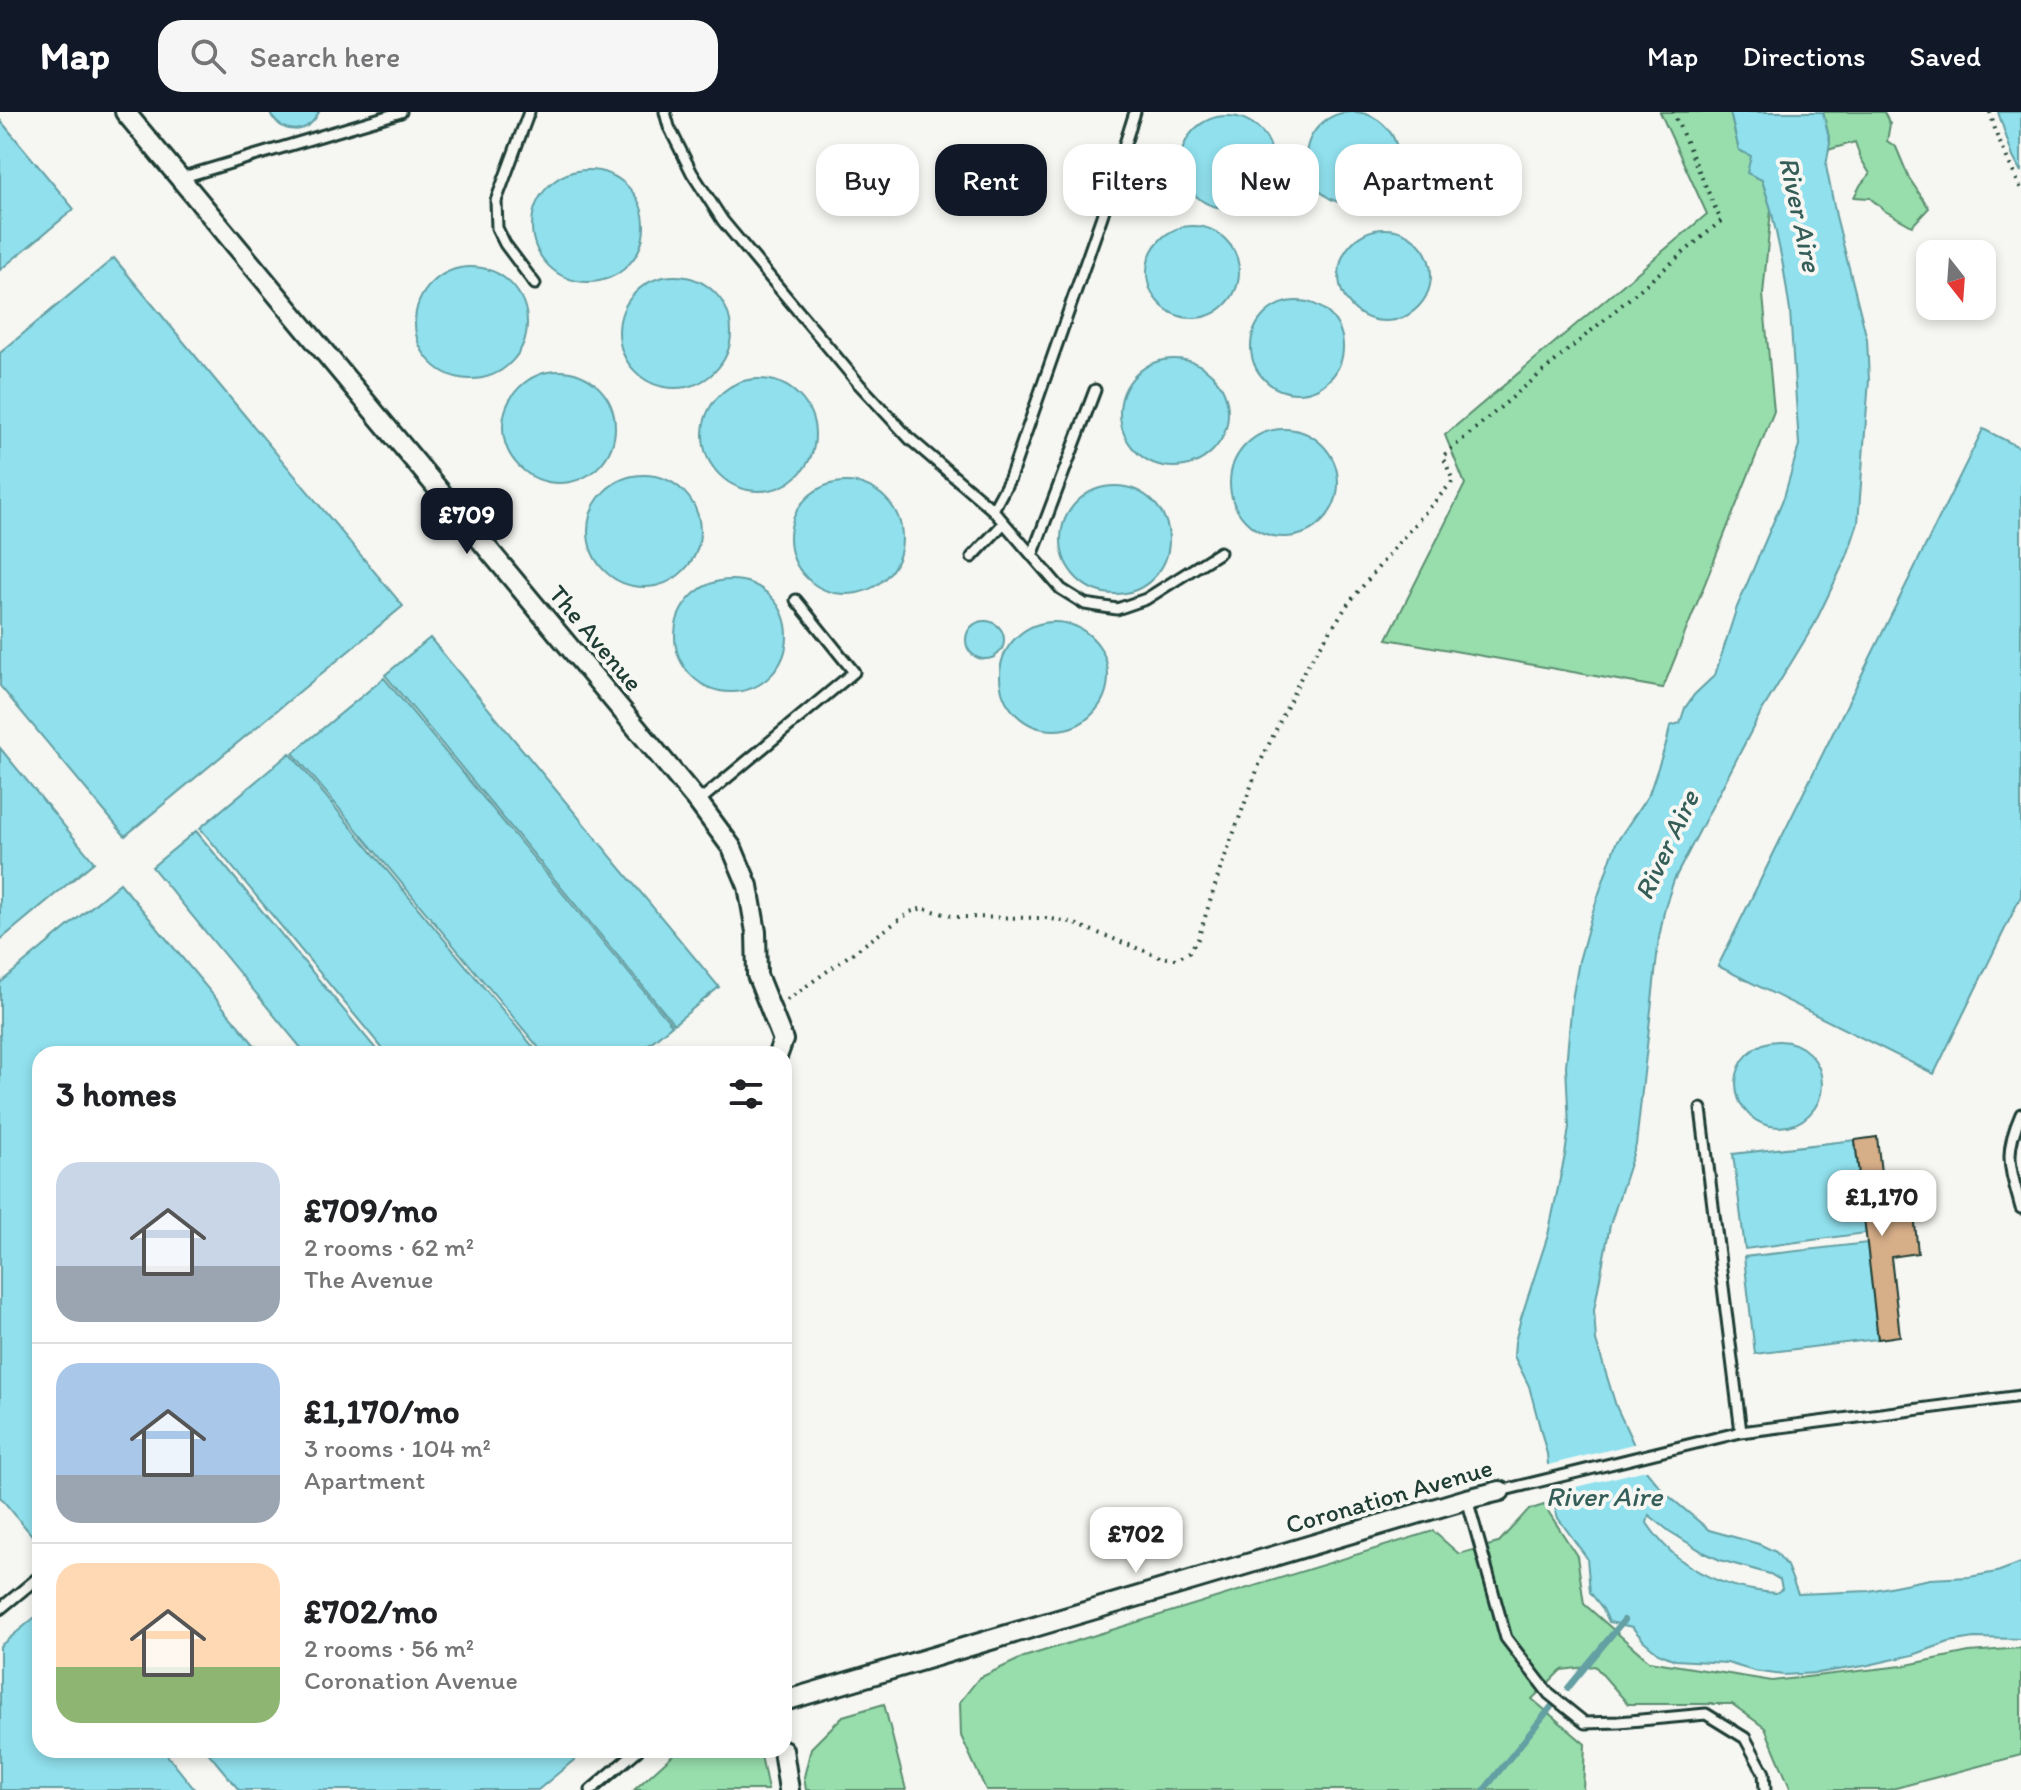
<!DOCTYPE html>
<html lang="en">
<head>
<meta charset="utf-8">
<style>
  body { margin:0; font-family:Itim,sans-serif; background:#f6f6f6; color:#202124; height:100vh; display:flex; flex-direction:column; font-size:30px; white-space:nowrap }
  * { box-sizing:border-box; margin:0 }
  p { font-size:26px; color:#757577 }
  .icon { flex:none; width:44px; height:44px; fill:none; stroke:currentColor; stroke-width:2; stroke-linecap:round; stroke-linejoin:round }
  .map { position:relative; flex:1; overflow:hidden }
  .sheet { position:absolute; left:32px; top:934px; width:760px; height:712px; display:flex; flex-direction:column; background:#fff; border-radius:24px; box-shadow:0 4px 12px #0003 }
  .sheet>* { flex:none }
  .banner { position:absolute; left:816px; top:32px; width:760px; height:72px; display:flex; gap:16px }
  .needle { width:52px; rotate:163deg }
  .fabs { position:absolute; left:1916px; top:128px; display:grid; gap:16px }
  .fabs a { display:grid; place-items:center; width:80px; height:80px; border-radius:16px; background:#fff; box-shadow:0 4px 12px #0003; font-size:40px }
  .price { position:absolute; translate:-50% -68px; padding:0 18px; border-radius:16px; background:#fff; color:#222; font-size:26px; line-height:52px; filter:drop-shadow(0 2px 4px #0008) }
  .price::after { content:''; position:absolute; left:50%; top:48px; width:24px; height:18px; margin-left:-12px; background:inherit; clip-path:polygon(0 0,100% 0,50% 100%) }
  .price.active { background:#111827; color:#fff }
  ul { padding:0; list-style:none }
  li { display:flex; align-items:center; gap:24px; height:200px; padding:0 24px }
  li+li { border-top:2px solid #e0e0e0 }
  li span { display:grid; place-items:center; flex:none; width:224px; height:160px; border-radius:24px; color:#555 }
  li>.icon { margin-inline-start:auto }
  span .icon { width:96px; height:96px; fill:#fffc; stroke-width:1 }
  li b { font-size:34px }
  h2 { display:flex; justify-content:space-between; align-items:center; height:96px; padding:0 24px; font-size:34px }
  .chip { padding:0 28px; border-radius:24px; background:#fff; box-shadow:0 4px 12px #0003; font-size:28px; line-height:72px }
  .chip.active { background:#111827; color:#fff }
  header { display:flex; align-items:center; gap:48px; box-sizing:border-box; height:112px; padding:0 40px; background:#111827; color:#fff }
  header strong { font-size:38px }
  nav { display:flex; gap:44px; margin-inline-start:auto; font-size:28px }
  .search { width:560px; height:72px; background:#f6f6f6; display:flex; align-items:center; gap:20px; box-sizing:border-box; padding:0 28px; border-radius:24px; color:#757577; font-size:30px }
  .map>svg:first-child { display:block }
  .green { fill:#97deac; stroke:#5b8e70; stroke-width:2 }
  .water { fill:#90e0ed; stroke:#639fa3; stroke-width:2; fill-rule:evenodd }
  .pier { fill:#f6f6f2 }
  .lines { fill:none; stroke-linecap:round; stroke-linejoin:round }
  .stream { stroke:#639fa3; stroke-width:6 }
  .building { fill:#d6ae88; stroke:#1f3d34; stroke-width:2 }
  .lane-casing { stroke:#1f3d34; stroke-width:15 }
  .street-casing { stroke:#1f3d34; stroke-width:24 }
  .path { stroke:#1f3d34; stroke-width:4; stroke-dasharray:2 6; stroke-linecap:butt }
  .lane { stroke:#f6f6f2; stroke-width:9 }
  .street { stroke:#f6f6f2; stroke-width:18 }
  .labels { text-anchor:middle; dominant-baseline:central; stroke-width:8; stroke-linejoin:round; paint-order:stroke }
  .street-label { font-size:26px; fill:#1f3d34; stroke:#f6f6f2 }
  .water-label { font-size:28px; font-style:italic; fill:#365e59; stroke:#f6f6f2 }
</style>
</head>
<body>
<header>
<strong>Map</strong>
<div class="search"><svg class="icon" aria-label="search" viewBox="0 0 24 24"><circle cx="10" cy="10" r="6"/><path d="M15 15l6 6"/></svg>Search here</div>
<nav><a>Map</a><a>Directions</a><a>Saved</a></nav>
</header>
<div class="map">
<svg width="2021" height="1678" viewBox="0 0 2021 1678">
  <rect width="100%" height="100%" fill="#f6f6f2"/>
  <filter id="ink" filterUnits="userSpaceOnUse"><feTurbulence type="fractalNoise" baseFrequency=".0125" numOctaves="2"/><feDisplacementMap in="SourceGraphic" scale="16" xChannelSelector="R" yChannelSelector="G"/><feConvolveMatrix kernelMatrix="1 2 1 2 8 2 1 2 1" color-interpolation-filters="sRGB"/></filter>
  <g filter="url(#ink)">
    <!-- green -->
    <path class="green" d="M1660,0h70l9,38 13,6 10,24 9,29 -8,86 11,116 -111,277 -276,-49 78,-155 -20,-49 262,-221z
      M1823,0h61l6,12 -3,17 9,6 13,31 20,30 -17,18 -27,-15 -15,-13 -16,-1 7,-13 9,-10 -9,-15 -6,-17 -27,8 2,-8z
      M1544,1393l33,51 7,48 65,57 123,20 130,-15 67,-14 52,-4v107l-133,35h-97l-26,-62 -33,-24h-104l-33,-38 -34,4 -29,29 53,45 -2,46h-597l-25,-54 -1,-34 19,-24 45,-21 409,-126 26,23 39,-11 30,-33z
      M884,1592l22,86h-100l-2,-13 7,-29 32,-32z
      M678,1638h82l8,40h-134z"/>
    <!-- water -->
    <path class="water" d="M1306 46a46 46 0 1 1 92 0a46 46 0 1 1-92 0Z
      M269,0h50c-12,24 -37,23 -50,0z
      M1730,0h93l7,30 -4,24 10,50 31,123 2,41 -11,143 -11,33 -33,69 -54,89 -86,166 -9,27 -6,31 -23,207 -26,80 -16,85 2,31 20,65 29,63 19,23 45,38 50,14 17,8 11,14 11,28 71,-3 61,-12 39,-2 28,-5 24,-9v76l-47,-1 -25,4 -36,13 -49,11 -47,7 -34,2 -29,-4 -27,-8 -52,-3 -17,-7 -14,-12 -12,-14 -23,-5 -6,-13 -13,-17 -3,-34 -29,-40 -7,-23 -4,-41 -18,-68 -15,-30 1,-14 6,-24 27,-83 17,-80 4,-28 -3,-61 6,-66 7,-39 12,-44 25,-74 33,-49 18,-53 3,-15 10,-3 5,-15 9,-13 21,-20 22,-68 47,-110 15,-52 -9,-134 -7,-46 -12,-56 -9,-29 -15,-7 4,-17 -12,-6zM1649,1403l20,16 34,21 17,8 50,14 10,6 2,9 -6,4c-54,-4 -99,-24 -129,-70z
      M1998,0h23v60l-8,-15z
      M1181 50a46 46 0 1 1 92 0a46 46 0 1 1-92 0Z
      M0,8l74,89 -74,61z
      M532 114a56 56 0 1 1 112 0a56 56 0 1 1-112 0Z
      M1147 160a46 46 0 1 1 92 0a46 46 0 1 1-92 0Z
      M1339 163a46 46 0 1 1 92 0a46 46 0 1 1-92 0Z
      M114,146l289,348 -278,230 -125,-150v-333z
      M415 211a56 56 0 1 1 112 0a56 56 0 1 1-112 0Z
      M619 220a56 56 0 1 1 112 0a56 56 0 1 1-112 0Z
      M1251 235a46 46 0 1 1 92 0a46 46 0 1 1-92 0Z
      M1120 301a54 54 0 1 1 108 0a54 54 0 1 1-108 0Z
      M503 315a56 56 0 1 1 112 0a56 56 0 1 1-112 0Z
      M703 323a56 56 0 1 1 112 0a56 56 0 1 1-112 0Z
      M1983,317l38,19v448l-87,178 -216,-108z
      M1230 371a54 54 0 1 1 108 0a54 54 0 1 1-108 0Z
      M588 419a56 56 0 1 1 112 0a56 56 0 1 1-112 0Z
      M790 426a56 56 0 1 1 112 0a56 56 0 1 1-112 0Z
      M1061 428a54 54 0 1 1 108 0a54 54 0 1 1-108 0Z
      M675 524a56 56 0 1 1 112 0a56 56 0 1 1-112 0Z
      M966 528a19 19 0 1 1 38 0a19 19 0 1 1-38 0Z
      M1000 564a54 54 0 1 1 108 0a54 54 0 1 1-108 0Z
      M430,526l289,349 -45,37 -289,-349z
      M384,566l288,347 -35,29h-93l-251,-301z
      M0,636l94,114 -94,78z
      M290,641l249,301h-152l-187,-226z
      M196,719l184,223h-74l-154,-187z
      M120,771l142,171h-222v491l-40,-48v-514z
      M1736 972a43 43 0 1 1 86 0a43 43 0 1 1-86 0Z
      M1855,1028l11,93 -121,16 -12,-95z
      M1867,1131l11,96 -123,15 -11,-97z
      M40,1501v137h123l32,40h-195v-144z
      M206,1638h380l-48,40h-299z"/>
    <!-- pier -->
    <path class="pier" d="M1637,1331l13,26 -103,25 -3,-28z"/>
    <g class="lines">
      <!-- stream -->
      <path class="stream" d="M1568,1576l56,-68
        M1484,1678l67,-83"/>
    </g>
    <!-- building -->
    <path class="building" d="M1877,1025l9,80 28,-3 4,39 -27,4 9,79 -22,3 -23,-199z"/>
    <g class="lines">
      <defs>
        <path id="lane" d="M529,0l-33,89 1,27 8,16 30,40
          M665,0l4,15 23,46 31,48 136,163 51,55 83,71 68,79 24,15 32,5 29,-10 74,-47
          M180,66l221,-66
          M993,398l17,-32 92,-262 33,-104
          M1032,444l63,-166
          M972,445l32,-34
          M698,690l156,-130 -58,-72
          M1701,997l40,323
          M2021,1002c-18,41 -11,53 0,94
          M1500,1379l241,-59 280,-36
          M1467,1387l39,139 43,56 36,29 34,-1 87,-8 39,24 19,35 1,17
          M0,1497l40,-33
          M591,1678l47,-40"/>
        <path id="street" d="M125,0l573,690 34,46 16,38 8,46 1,43 26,65 -5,14
          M784,1589l683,-202 33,-8
          M783,1638l6,40"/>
      </defs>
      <!-- lane casing -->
      <use href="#lane" class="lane-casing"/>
      <!-- street casing -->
      <use href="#street" class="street-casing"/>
      <!-- path -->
      <path class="path" d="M1990,0l7,24 24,53
        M787,888l123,-88 13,-4 32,9 90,1 25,4 90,35 16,2 13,-7 9,-13 23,-72 38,-102 46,-96 43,-65 52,-63 53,-60 -10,-25 278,-235 -48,-109"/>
      <!-- lane -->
      <use href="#lane" class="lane"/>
      <!-- street -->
      <use href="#street" class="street"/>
    </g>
  </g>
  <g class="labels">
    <!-- street labels -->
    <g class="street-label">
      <text transform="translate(596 526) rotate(50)">The Avenue</text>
      <text transform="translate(1389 1384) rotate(-16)">Coronation Avenue</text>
    </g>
    <!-- water labels -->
    <g class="water-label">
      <text transform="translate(1801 102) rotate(78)">River Aire</text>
      <text transform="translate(1666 733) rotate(-65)">River Aire</text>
      <text x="1604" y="1384">River Aire</text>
    </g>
  </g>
</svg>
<div class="fabs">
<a><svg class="needle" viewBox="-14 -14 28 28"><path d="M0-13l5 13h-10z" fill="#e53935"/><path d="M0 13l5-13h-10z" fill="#757577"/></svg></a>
</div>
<b class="price active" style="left:467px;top:444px">£709</b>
<b class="price" style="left:1882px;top:1126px">£1,170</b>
<b class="price" style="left:1136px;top:1463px">£702</b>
<div class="banner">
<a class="chip">Buy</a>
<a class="chip active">Rent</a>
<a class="chip">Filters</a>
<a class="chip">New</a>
<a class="chip">Apartment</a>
</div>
<section class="sheet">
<h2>3 homes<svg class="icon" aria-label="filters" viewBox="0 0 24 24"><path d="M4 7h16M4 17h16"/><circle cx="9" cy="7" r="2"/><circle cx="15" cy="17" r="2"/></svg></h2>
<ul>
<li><span style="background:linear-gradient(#c9d6e8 65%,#9aa5b1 0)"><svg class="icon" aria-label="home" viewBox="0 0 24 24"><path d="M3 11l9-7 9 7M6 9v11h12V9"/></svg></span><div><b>£709/mo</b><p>2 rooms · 62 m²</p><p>The Avenue</p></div></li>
<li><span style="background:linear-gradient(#a9c7e8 70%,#9aa5b1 0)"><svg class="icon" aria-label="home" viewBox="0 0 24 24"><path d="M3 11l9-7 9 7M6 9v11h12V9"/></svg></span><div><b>£1,170/mo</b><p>3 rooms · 104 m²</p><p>Apartment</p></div></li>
<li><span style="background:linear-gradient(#ffd9b3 65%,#8fb573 0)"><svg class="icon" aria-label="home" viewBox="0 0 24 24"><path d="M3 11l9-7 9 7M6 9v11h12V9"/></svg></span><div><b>£702/mo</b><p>2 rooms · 56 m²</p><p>Coronation Avenue</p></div></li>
</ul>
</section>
</div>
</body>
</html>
